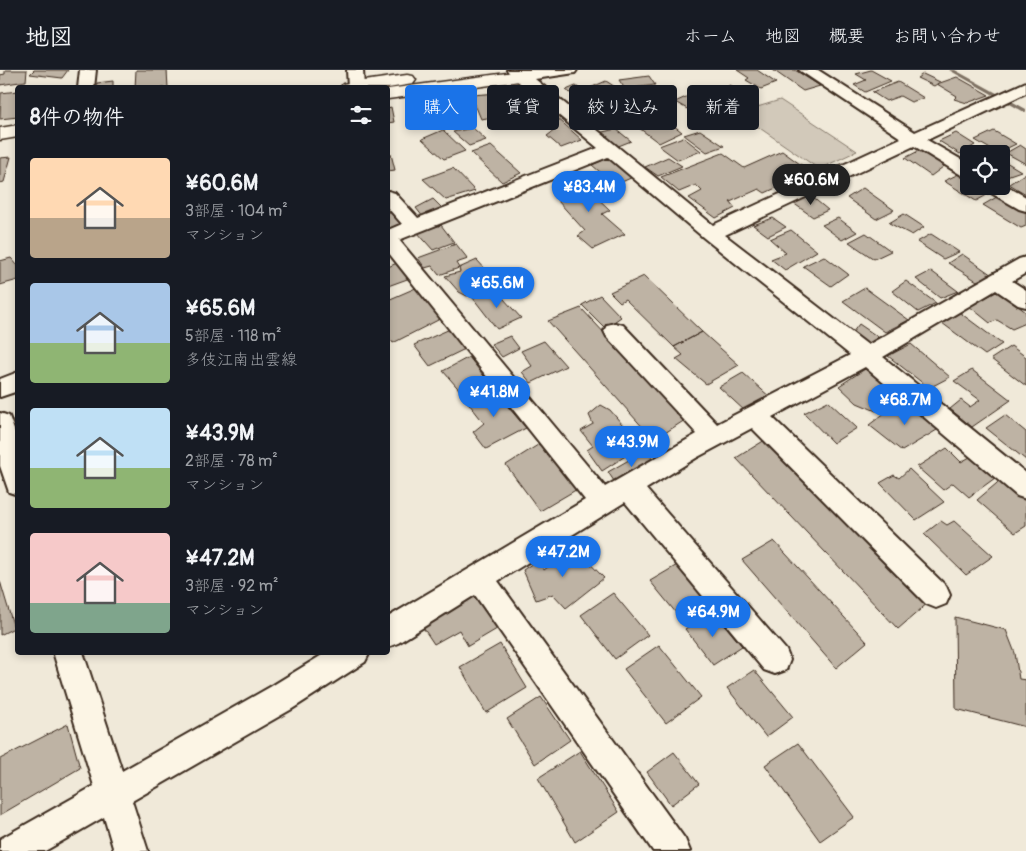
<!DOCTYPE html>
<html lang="ja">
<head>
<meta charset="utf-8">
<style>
  body { margin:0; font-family:Pangolin,"Klee One",sans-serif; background:#20242c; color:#f1f3f6; height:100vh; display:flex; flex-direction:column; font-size:19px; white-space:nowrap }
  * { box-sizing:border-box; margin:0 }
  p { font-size:16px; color:#9ea1a6 }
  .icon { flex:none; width:28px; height:28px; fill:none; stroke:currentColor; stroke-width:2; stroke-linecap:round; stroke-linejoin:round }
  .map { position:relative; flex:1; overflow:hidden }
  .panel { position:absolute; left:15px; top:15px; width:375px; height:570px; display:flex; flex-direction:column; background:#171b24; border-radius:5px; box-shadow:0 2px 8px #0003 }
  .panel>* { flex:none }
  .hud { position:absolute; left:405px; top:15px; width:475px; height:45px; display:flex; gap:10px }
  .fabs { position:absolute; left:960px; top:75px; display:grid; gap:10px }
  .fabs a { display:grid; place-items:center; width:50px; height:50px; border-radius:5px; background:#171b24; box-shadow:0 2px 8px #0003; font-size:25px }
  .price { position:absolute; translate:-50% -42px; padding:0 11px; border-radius:18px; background:#1a73e8; color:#fff; font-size:16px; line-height:32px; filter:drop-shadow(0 1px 2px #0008) }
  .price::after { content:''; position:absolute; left:50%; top:30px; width:15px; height:11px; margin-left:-8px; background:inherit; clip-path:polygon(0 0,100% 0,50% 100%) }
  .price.selected { background:#222; color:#fff }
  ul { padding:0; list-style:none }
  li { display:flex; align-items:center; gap:15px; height:125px; padding:0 15px }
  li span { display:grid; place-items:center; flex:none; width:140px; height:100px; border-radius:5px; color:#555 }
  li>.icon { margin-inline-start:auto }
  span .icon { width:60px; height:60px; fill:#fffc; stroke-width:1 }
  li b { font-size:21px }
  h2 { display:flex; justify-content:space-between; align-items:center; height:60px; padding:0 15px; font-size:21px }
  .chip { padding:0 18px; border-radius:5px; background:#171b24; box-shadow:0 2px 8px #0003; font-size:18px; line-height:45px }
  .chip.selected { background:#1a73e8; color:#fff }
  header { display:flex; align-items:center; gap:30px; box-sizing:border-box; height:70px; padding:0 25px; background:#171b24; border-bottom:1px solid #363941 }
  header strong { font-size:24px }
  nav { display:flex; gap:28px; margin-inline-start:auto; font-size:18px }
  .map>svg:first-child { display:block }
  .green { fill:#d2c9ba; stroke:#867a6c }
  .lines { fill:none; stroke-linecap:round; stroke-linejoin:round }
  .stream { fill:#7e7163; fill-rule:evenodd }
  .building { fill:#beb3a4; stroke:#3b2a1e }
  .minor-casing { stroke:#3b2a1e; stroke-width:4 }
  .major-casing { stroke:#3b2a1e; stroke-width:3 }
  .minor { fill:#fcf5e5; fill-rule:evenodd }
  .major { fill:#fcf5e5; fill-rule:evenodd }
</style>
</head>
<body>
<header>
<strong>地図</strong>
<nav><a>ホーム</a><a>地図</a><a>概要</a><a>お問い合わせ</a></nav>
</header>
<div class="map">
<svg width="1026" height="781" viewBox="0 0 1026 781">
  <rect width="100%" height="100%" fill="#f0e9d9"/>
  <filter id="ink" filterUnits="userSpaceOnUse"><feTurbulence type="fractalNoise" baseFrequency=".02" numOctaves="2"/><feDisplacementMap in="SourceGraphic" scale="10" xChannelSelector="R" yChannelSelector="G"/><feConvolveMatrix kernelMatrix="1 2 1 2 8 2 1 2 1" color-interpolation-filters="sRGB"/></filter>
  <g filter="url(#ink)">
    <!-- green -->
    <path class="green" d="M780,30l77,51 -38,18 -81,-56z"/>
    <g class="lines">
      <!-- stream -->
      <path class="stream" d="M949,0h6l71,39v4z"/>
    </g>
    <!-- building -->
    <path class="building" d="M5,0h22l-1,11 -26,4v-10l5,-1z
      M34,0h34l-6,8 -32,-4z
      M136,0h31l1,18h-33z
      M737,0h20l19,13 -15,6 -15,-9 3,-2z
      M773,0h22l25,16 -17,5z
      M871,0l20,11 -26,11 -11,-7 12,-5 -10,-6z
      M923,4l17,8 -6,4 -17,-8z
      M649,6l6,9 -30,4 -6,-9z
      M957,7l32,18 -22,8 -13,-4 3,-3 -20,-12z
      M113,11v7h-17l1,-5z
      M606,11l20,13 -16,7 -20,-13z
      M898,12l26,16 -13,4 -11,-6 -14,5 -14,-9z
      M730,15l27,15 -14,9 -28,-15z
      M576,16l25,19 -11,3 -24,-18z
      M18,21v26l-18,2 1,-26z
      M697,22l31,18 -18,12 -35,-20z
      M500,23l11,21 -30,5 -10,-24z
      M632,27l28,19 -20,8 -17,-12 7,-2 -11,-8z
      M456,34l6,17 -43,7 -6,-19z
      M391,37l3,15 -6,1v-15z
      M556,47l26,23 -21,8 -14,-12 8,-6 -11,-10z
      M664,48l18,14 -23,11 -20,-15z
      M473,58l13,12 -17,6 -16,-14z
      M616,59l15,12 -15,6 -18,-14z
      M443,60l22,21 -21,8 -22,-20z
      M700,60l24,16 -17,6 -23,-17z
      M994,61l22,13 -19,9 -22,-13z
      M956,63l19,12 -15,9 -21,-13z
      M683,67l18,14 -23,9 -19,-14z
      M1020,75l6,4v15l-20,-11z
      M491,76l30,27 -19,9 -31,-29z
      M922,79l25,15 -16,12 -26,-18z
      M782,81l29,21 -46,21 -6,-4 -29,13 5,6 -19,10 -27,-20 13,-7 -6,-6 -17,7 -18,-15 62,-24 21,15z
      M391,84l4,16 -7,1v-16z
      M11,87l-7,25 -4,1v-25z
      M668,87l14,9 -24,10 -13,-9z
      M608,88l25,19 -18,8 -23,-20z
      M1001,89l20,12 -20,7z
      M453,98l22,23 -29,9 -23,-21z
      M963,102l6,3v11h19l8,4 -20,11 -32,-20z
      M1026,103v21l-17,-10z
      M584,105l12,12 -8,2 22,21 -8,4 23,20 -32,15 -15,-13 7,-5 -28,-31 18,-6 -11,-12z
      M863,118l31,22 -18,9 -29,-21z
      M1002,124l24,14v18l-5,2 -38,-23z
      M811,126l17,14 -15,7 -20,-14z
      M433,129l10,10 -20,8 -7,-9z
      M388,138l14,16 -14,7z
      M904,144l20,13 -12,8 -23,-12z
      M773,148l13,9 -18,9 -15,-11z
      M838,148l19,14 -15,8 -20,-15z
      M441,155l13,17 -21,8 -16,-18z
      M791,160l26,21 -32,19 -14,-11 15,-6 -16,-14z
      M866,163l25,18 -17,8 -25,-17z
      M931,164l28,18 -16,7 -26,-17z
      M456,174l12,15 -12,4 3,5 -20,7 -7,-9 -7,2 -7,-10z
      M962,184l30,21 -15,6 -29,-18z
      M824,186l24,18 -17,12 -28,-20z
      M11,188l7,8v14l-18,5v-24z
      M477,190l20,22 -30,14 -8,-4 -14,-16 15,-4 -1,-4z
      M397,193l13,15 -22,8v-19z
      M931,201l27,20 -18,7 -24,-19z
      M644,206l58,56 -28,15 -49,-48 -5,3 -10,-10z
      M906,211l30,22 -18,9 -26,-21z
      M418,217l24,31 -49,25 -5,-7v-36z
      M494,218l27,30 -24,11 -24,-31z
      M865,218l44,32 -24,12 -42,-31z
      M998,221l28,21v11l-14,6 -15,-9 -7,3 -21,-17z
      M600,225l21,22 -16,11 -23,-23z
      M581,238l104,112 -31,20 -106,-119z
      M959,242l43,32 -17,11 -43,-32z
      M859,254l19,13 -11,8 -15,-12z
      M450,259l17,19 -37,18 -16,-21z
      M702,262l37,33 -33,19 -30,-25 7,-4 -9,-8z
      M510,266l9,12 -17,9 -11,-13z
      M544,271l22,25 -35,17 -9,-11 10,-6 -11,-15z
      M911,274l39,33 -21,11 -41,-32z
      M1011,276l15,11v29l-35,-27z
      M469,287l18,23 -24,14 -20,-23z
      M865,299l23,16 21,13 -33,13 -19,-8 -18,-17z
      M972,300l39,30 -39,27 -22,-18 11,-9 9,7 10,-7 -26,-19z
      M743,303l28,25 -25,14 -27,-25z
      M491,317l35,41 -40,21 -13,-17 11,-9 -18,-23z
      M828,331l29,27 -24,15 -29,-30z
      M601,335l9,5 31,36 -39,25 -15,-21 6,-4 -12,-15 12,-7 -4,-9z
      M908,335l10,9 6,-5 18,18 -40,24 -33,-26 25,-19 5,4z
      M1005,345l21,17v28l-40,-32z
      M765,370l164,162 -31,27 -162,-171z
      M541,373l38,45 -39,23 -34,-46z
      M947,378l14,14 9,-5 25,21 -26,19 -16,-14 -10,7 -26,-23z
      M646,380l11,14 -39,23 -10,-15z
      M909,399l35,33 -28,18 -36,-37 14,-8 5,3z
      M1003,408l23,20v28l-11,7 -38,-33z
      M941,451l6,4 7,-4 39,35 -27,19 -42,-41z
      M774,471l93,101 -31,26 -94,-108z
      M574,477l30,31 -38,30 -13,-14 -17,6 -13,-30 16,-11 5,11z
      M679,494l27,32 -29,18 -27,-33z
      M0,511l14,47 -14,7z
      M486,520l21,33 -39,23 -9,-16 -25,14 -12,-18z
      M613,523l35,42 -33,24 -34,-44z
      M713,541l29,35 -29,19 -28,-36z
      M955,547l51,13 9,23 4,26 7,1v47l-70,-18z
      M500,574l27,44 -41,25 -26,-46z
      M659,575l42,52 -35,26 -42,-54z
      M754,600l39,47 -27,20 -39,-49z
      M541,627l29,43 -35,24 -28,-45z
      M68,654l12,44 -80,47v-56z
      M798,673l56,74 -34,24 -55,-76z
      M580,681l39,61 -44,30 -37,-64z
      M674,682l25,32 -28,21 -24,-33z"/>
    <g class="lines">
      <defs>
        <path id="minor" d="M80,0h16l-2,18h-16z
          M347,0h16l1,18h-16z
          M507,0h70l-2,3 -40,6 178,146 188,-87 -102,-68h19l97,62 111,-50v11l-99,47 42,24v13l-6,-1 -49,-30 -189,89 143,110 151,-86 7,-2v16l-14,8 14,9v17l-8,-2 -22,-15 -113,67 143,116v26l-9,-3 -152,-129 -93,50 174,169 4,9 -4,9 -10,4 -10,-4 -174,-176 -56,30 -50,31 140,161 4,10 -4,10 -11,4 -11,-4 -139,-168 -127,79 187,258 5,12h-37l-178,-256 -77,48 -10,4v-30l197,-117 -197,-248v-22l14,-6 -14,-16v-17l7,2 23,25 180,-70 -83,-69zM608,87l96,81 146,117 -133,69 -94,-99 -8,-2 -8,2 -3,6 3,6 90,97 -92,53 -206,-247z
          M1001,113l25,14v14l-7,-2 -33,-19 -2,-4h17z
          M18,302v19l-18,6v-18z
          M0,343l9,3 9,25v54l-9,-3 -9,-26z
          M53,582h30l39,119 148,-84 57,-35h43l-5,10 -73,47 -160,92 16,50h-34l-10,-34 -59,34h-45v-12l94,-53z"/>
        <path id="major" d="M521,1l6,1 3,4 -3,4 -139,19v-10z
          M407,5l6,1 3,4 -3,4 -25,4h-48l3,-4 6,-1z
          M18,55v12l-18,3v-12z"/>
      </defs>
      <!-- minor casing -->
      <use href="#minor" class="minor-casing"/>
      <!-- major casing -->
      <use href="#major" class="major-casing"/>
      <!-- minor -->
      <use href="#minor" class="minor"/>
      <!-- major -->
      <use href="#major" class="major"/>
    </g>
  </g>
</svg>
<div class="fabs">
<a><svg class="icon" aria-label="locate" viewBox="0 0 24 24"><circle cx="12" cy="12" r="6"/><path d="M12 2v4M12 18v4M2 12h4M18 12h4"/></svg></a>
</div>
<b class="price selected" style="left:811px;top:136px">¥60.6M</b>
<b class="price" style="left:589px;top:143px">¥83.4M</b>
<b class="price" style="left:497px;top:239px">¥65.6M</b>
<b class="price" style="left:494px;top:348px">¥41.8M</b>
<b class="price" style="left:905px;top:356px">¥68.7M</b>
<b class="price" style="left:632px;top:398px">¥43.9M</b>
<b class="price" style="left:563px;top:508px">¥47.2M</b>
<b class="price" style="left:713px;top:568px">¥64.9M</b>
<div class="hud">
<a class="chip selected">購入</a>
<a class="chip">賃貸</a>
<a class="chip">絞り込み</a>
<a class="chip">新着</a>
</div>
<section class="panel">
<h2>8件の物件<svg class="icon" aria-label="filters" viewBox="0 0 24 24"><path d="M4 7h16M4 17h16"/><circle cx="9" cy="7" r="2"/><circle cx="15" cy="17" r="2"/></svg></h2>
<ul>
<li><span style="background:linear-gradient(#ffd9b3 60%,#b9a48a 0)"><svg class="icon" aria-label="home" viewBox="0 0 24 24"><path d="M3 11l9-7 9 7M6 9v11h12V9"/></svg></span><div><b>¥60.6M</b><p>3部屋 · 104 m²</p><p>マンション</p></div></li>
<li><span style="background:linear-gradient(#a9c7e8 60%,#8fb573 0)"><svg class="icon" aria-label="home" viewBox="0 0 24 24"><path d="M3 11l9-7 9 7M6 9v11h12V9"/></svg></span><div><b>¥65.6M</b><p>5部屋 · 118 m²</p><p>多伎江南出雲線</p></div></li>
<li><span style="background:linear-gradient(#bfe0f5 60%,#8fb573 0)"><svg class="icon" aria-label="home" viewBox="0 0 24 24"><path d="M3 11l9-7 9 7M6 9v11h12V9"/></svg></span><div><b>¥43.9M</b><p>2部屋 · 78 m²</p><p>マンション</p></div></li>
<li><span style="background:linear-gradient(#f6c9c9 70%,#7fa58c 0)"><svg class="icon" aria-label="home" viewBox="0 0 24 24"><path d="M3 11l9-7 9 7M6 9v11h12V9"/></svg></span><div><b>¥47.2M</b><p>3部屋 · 92 m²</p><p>マンション</p></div></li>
</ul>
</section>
</div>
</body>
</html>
